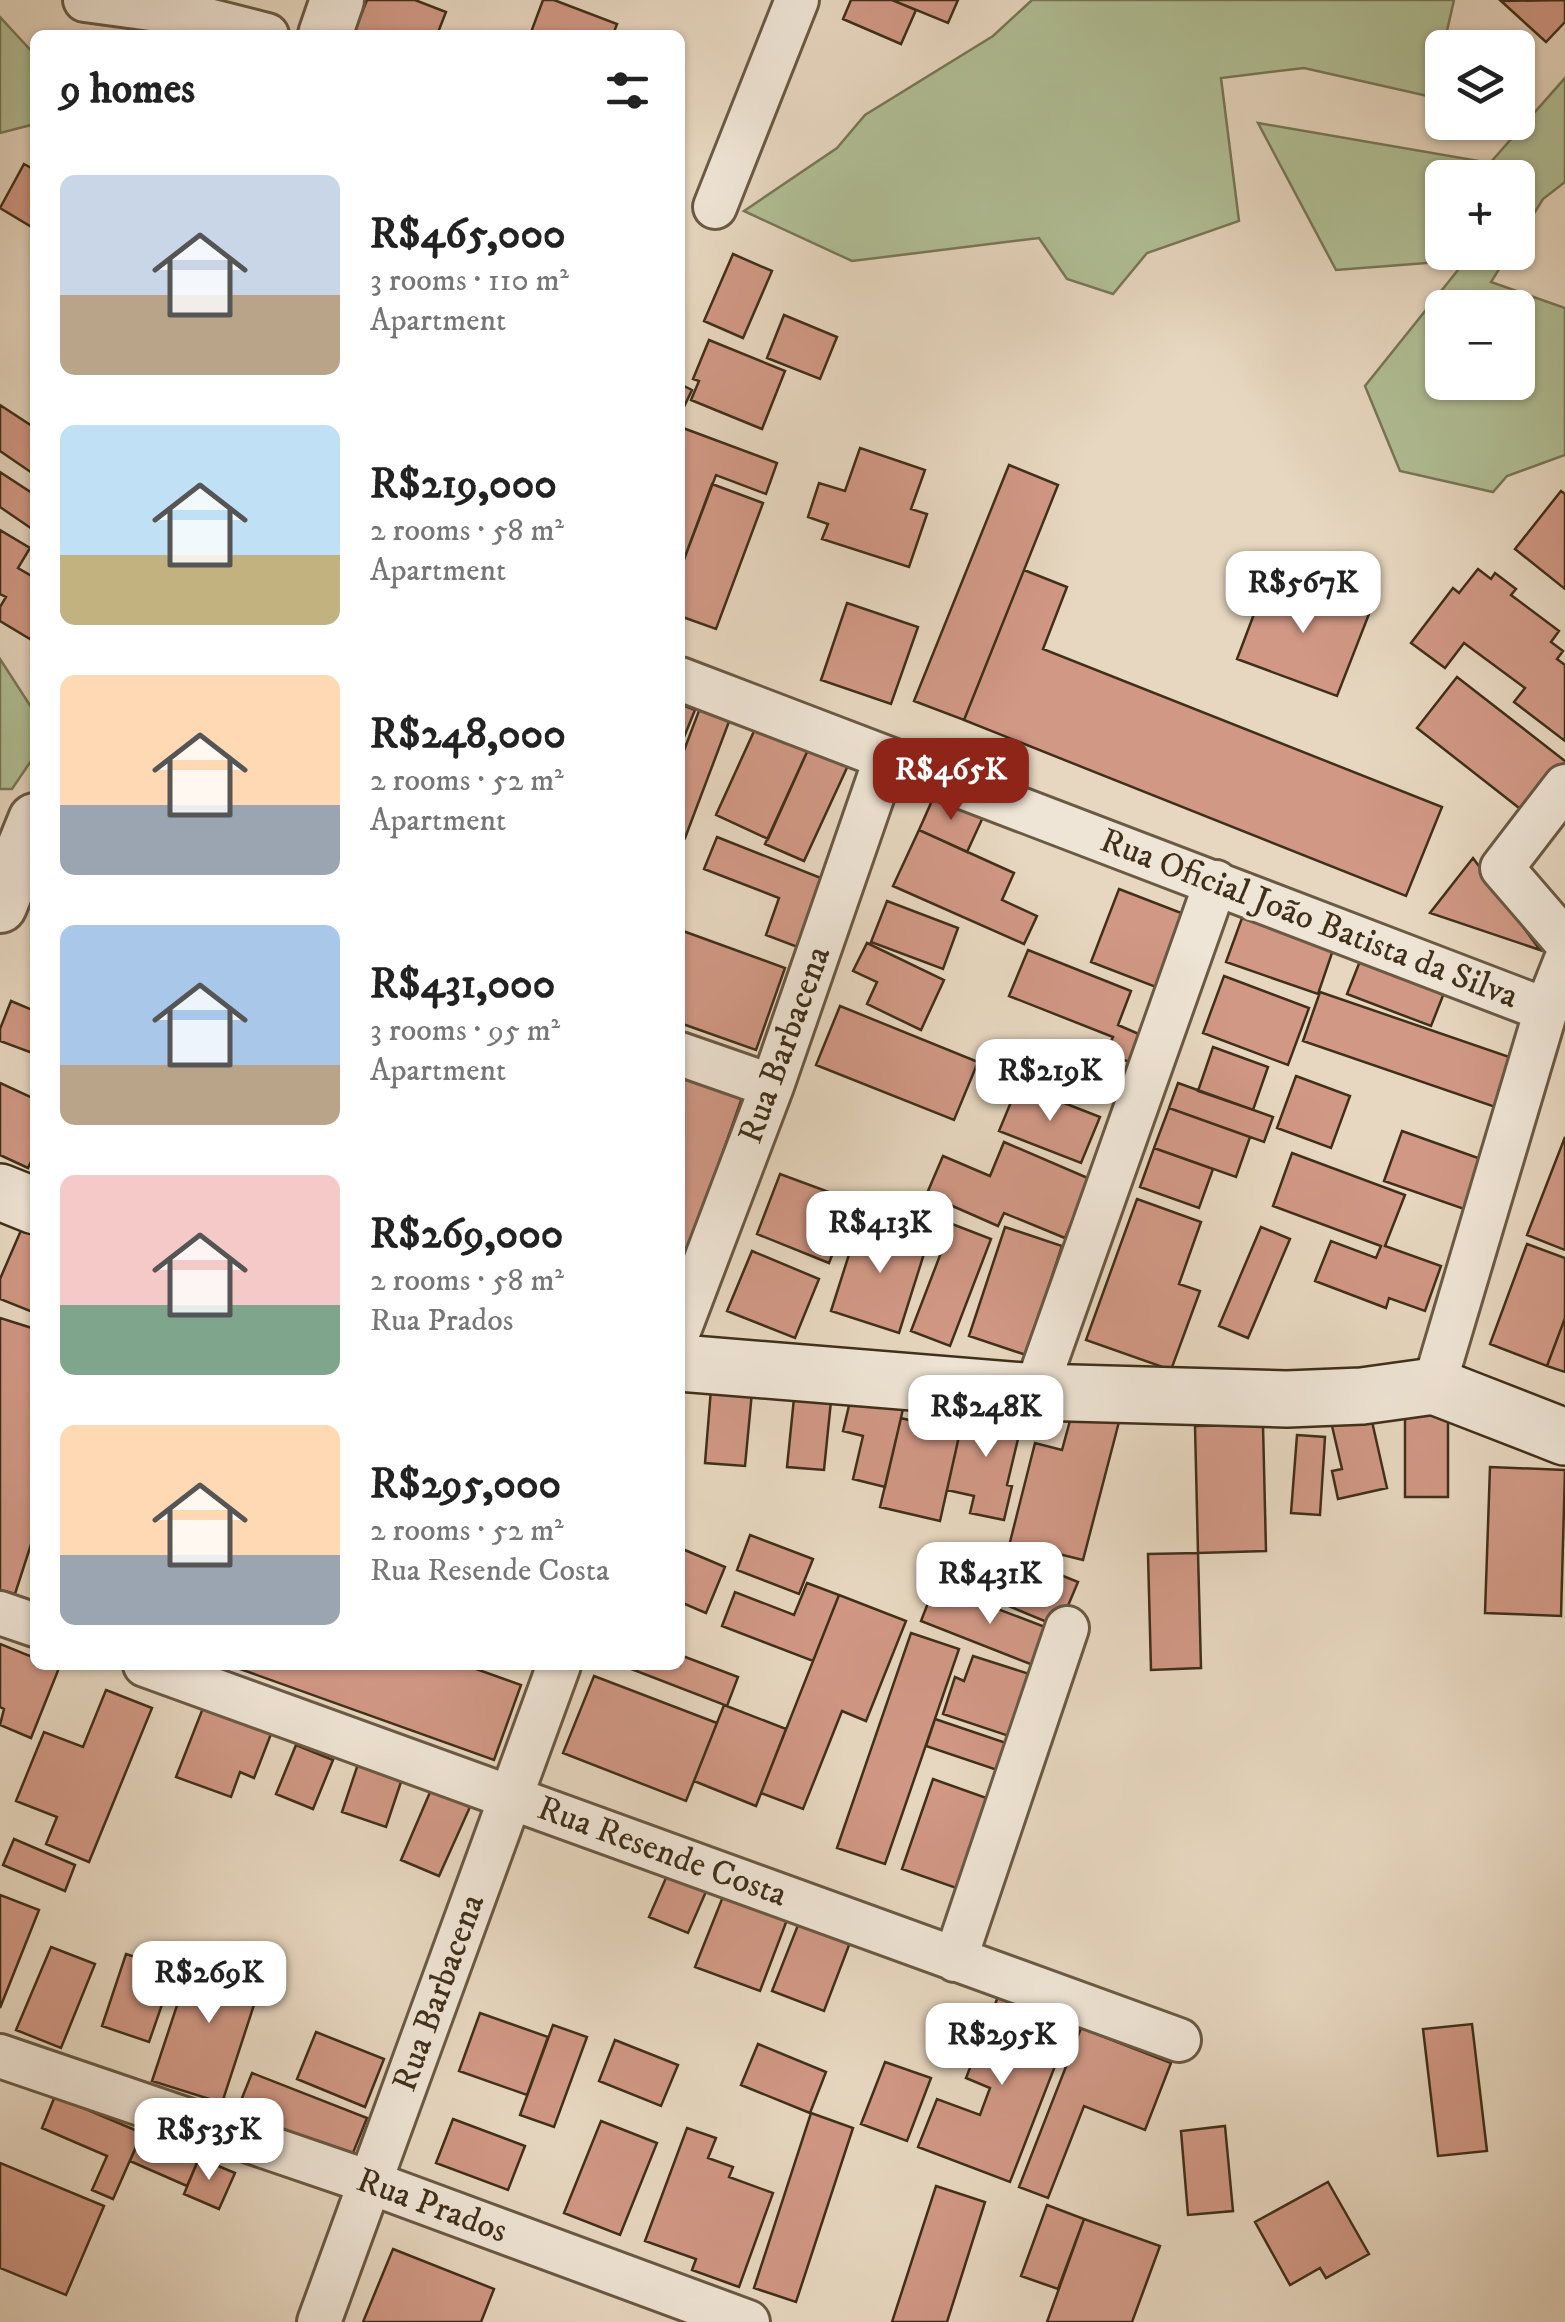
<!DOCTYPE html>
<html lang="en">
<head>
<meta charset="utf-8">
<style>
  body { margin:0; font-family:"IM FELL DW Pica",serif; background:#f6f6f6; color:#222; height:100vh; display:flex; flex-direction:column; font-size:38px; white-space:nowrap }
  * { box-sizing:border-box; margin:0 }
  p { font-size:32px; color:#767676 }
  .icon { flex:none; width:55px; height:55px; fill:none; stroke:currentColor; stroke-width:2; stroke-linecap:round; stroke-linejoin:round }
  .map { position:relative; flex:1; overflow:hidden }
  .panel { position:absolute; left:30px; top:30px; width:655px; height:1640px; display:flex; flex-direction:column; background:#fff; border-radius:15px; box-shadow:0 2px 8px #0004 }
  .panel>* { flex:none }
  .buttons { position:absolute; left:1425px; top:30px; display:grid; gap:20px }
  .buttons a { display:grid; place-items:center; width:110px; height:110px; border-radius:15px; background:#fff; box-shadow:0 2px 8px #0004; font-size:50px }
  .price { position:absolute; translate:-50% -85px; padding:0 22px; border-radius:20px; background:#fff; color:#222; font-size:32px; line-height:65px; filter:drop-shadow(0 2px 5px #0008) }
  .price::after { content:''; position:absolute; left:50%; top:60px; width:30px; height:22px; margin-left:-15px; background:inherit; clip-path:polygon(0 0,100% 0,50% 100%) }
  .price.active { background:#8f2418; color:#fff }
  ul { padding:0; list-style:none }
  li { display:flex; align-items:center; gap:30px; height:250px; padding:0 30px }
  li span { display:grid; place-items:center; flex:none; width:280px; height:200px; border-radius:15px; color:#555 }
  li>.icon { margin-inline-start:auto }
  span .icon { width:120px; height:120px; fill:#fffc; stroke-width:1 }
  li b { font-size:42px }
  h2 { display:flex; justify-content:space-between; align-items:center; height:120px; padding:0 30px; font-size:42px }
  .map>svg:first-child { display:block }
  .green { fill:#b1bf96; stroke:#787758; stroke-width:2.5; fill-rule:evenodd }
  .building { fill:#d19885; stroke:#402f19; stroke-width:2.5 }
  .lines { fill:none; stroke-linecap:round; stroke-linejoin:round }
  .minor-casing { stroke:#6a5943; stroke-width:48 }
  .tertiary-casing { stroke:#6a5943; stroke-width:58 }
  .secondary-casing { stroke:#402f19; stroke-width:60 }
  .minor { stroke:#efe5d6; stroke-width:42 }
  .tertiary { stroke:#efe5d6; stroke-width:52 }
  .secondary { stroke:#efe5d6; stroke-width:55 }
  .labels { text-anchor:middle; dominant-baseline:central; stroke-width:8; stroke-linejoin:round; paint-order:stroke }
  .street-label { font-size:35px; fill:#402f19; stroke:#efe5d6 }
</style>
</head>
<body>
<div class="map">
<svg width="1565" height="2322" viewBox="0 0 1565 2322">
  <rect width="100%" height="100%" fill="#e7d7c0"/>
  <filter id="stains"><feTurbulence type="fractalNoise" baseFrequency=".002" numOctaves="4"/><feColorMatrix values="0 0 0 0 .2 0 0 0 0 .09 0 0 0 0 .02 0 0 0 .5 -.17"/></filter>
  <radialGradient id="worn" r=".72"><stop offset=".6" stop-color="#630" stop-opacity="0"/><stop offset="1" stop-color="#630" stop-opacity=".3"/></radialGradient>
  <!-- green -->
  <path class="green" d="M1032,0h422l-22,97 -128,-29 -83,10 18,143 -92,32 -34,41 -46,-15 -28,-41 -187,23 -108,-50 93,-63 28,-33 128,-79z
    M0,17l35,38v69l-35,9z
    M1565,78v104l-22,17 -25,40v-61h-76v74l67,1 -18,29 74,26v147l-58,21 -14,16 -93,-21 -35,-85 101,-126 -130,10 -78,-147 232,40zM1442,308h76v74h-76z
    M0,659l35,54v42l-23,34h-12z"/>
  <!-- building -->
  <path class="building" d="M367,0h48l31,12 -9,23h-84z
    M543,0h11l63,24 -4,11h-83z
    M851,0h41l24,10 -15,34 -58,-25z
    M892,0h66l-10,23z
    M1565,0v22l-19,20 -45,-41z
    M24,164l11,6v59l-35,-21z
    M733,254l39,17 -29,67 -39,-17z
    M784,315l53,22 -17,42 -53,-21z
    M709,340l76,31 -23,58 -71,-29 8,-19 -6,-2z
    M680,384l12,6 -12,25z
    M0,405l35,23v47l-35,-24z
    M683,428l94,35 -11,31 -50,-19 -36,95z
    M860,448l65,22 -14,39 16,5 -18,53 -87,-28 6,-15 -20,-7 11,-34 26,8z
    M1009,465l49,20 -94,235 -50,-19z
    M0,472l35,23v36l-35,-24z
    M712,484l51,19 -47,126 -36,-13v-46z
    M1561,491l4,3v95l-50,-40z
    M0,530l30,18 -12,20 17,10v52l-5,9 -30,-18v-14l6,-10 -6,-3z
    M1478,569l13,10 4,-6 21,16 -5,6 48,36 -8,11 12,9 -6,8 8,6v76l-51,-39 11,-14 -61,-45 -19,25 -34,-25 42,-55 6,5z
    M1024,570l43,17 -24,62 399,158 -36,89 -442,-176z
    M1268,577l101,37 -32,82 -100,-37z
    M847,603l71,24 -27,77 -70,-24z
    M1457,677l108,84v8l-37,46 -111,-87z
    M680,704l15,6 -15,37z
    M700,708l30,11 -45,119 -5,-2v-75z
    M760,718l52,23 -44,98 -52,-24z
    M812,741l39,18 -47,102 -39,-17z
    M935,794l49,21 -17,37 -48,-22z
    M919,830l95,43 -12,27 35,16 -13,28 -131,-58z
    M717,837l109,43 -26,68 -34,-13 13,-37 -75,-29z
    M1473,858l67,92 -110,-37z
    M1119,889l70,27 -28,73 -70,-27z
    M887,901l71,27 -15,41 -72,-27z
    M1242,918l91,32 -15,44 -92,-32z
    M683,931l102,37 -29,82 -76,-27v-84z
    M867,943l77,37 -23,50 -54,-26 10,-22 -24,-11z
    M1028,950l103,41 -13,34 30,13 -11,27 -31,-12 7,-16 -104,-41z
    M1362,956l84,32 -15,38 -84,-32z
    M1224,976l85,32 -21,57 -85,-32z
    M1320,992l198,68 -17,49 -198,-68z
    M11,1001l24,10v43l-35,-13v-12z
    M840,1006l138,56 -24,58 -138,-55z
    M1213,1047l55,20 -15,43 -55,-19z
    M680,1073l63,22 -63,179z
    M1296,1076l54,20 -19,52 -54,-20z
    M0,1083l35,16v54l-7,15 -28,-13z
    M1178,1083l95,34 -9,25 -95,-34z
    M1018,1085l82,32 -19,46 -82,-32z
    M1169,1108l81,29 -14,40 -82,-29z
    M1402,1131l79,28 -17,50 -80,-28z
    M1565,1137v113l-38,-15z
    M1004,1142l86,37 -25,59 -61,-25 -6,13 -50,-22 -7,17 -22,-9 24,-56 47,20z
    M1154,1148l59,21 -14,39 -59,-21z
    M1292,1153l113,42 -20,51 56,20 -16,45 -36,-13 -3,10 -71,-27 16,-40 45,17 5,-12 -108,-40z
    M780,1174l73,27 -24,62 -72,-29z
    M1137,1199l64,23 -22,62 21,7 -29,79 -85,-30z
    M860,1220l68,21 -29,92 -68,-22z
    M25,1221l10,4v88l-35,-14v-20z
    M952,1224l39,15 -41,107 -39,-15z
    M1005,1227l57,19 -36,109 -57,-19z
    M1261,1227l29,12 -42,99 -29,-12z
    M1527,1244l38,14v60l-18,48 -57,-22z
    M752,1251l67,28 -24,59 -68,-27z
    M0,1318l35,11v203l-20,62 -15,-4z
    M1565,1318v54l-18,-6z
    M711,1389l41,3 -7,74 -40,-3z
    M851,1397l52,12 -18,78 -32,-8 10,-43 -20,-5z
    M935,1397l31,8 -26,116 -60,-14 21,-89 28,7z
    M794,1398l37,3 -7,69 -37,-3z
    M966,1405l57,13 -16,67 5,1 -8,34 -34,-7 4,-17 -27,-6z
    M1074,1406l46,12 -37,142 -73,-18 25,-99 27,7z
    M1405,1412l43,1v84h-43z
    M1371,1417l16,71 -49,11 -6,-28 10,-2 -10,-43z
    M1263,1425l3,126 -68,2 -3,-127z
    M1297,1435l28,2 -5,78 -29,-2z
    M1490,1467l75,3 -4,146 -76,-3z
    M750,1535l63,24 -14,35 -62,-24z
    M680,1548l45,19 -19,46 -26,-11z
    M1198,1553l3,115 -50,2 -3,-116z
    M1014,1556l64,26 -19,45 -79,-33 12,-30 16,6z
    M807,1583l32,12 -26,66 -91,-35 13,-34 59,23z
    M935,1585l123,47 -15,37 -122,-48z
    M839,1595l67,26 -40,100 -24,-10 -39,98 -42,-16z
    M911,1633l48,16 -74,215 -48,-16z
    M0,1644l35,14v7l24,3 -28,70 -31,-13 4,-16 -4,-2z
    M680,1655l58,22 -11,29 -106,-41h59z
    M973,1656l69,22 -21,62 -78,-26 12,-37 9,4z
    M229,1665h236l56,20 -27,75z
    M594,1676l123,47 -31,78 -123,-48z
    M106,1690l46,18 -63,154 -43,-18 11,-27 -41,-16 28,-69 39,15z
    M724,1705l62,24 -30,77 -62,-25z
    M203,1708l68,26 -17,44 -14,-6 -9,25 -55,-20z
    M935,1719l83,28 -9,27 -83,-28z
    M296,1745l37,15 -20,49 -37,-15z
    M358,1764l44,15 -16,48 -44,-15z
    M933,1779l59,21 -30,90 -60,-21z
    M431,1790l39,17 -31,69 -38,-16z
    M14,1839l61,26 -10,26 -62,-26z
    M669,1871l39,16 -20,46 -39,-16z
    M726,1889l64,23 -30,79 -65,-24z
    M0,1895l39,15 -39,98z
    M800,1920l51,20 -27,71 -52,-20z
    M51,1947l44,17 -34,84 -45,-18z
    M196,1948l69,23 -43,132 -70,-22z
    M126,1954l48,16 -25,72 -47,-16z
    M1001,1989l73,28 -64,165 -92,-35 19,-48 43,16 10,-27 -24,-10z
    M480,2013l68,24 -21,58 -68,-24z
    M1472,2024l15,127 -49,5 -15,-127z
    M553,2025l34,12 -33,90 -34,-12z
    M1081,2028l90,35 -26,67 -61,-24 -36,92 -29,-11z
    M316,2032l68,27 -19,48 -68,-28z
    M615,2040l63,25 -17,41 -62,-25z
    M758,2044l68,28 -16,41 -69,-28z
    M885,2062l46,16 -24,63 -46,-17z
    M252,2073l115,45 -16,40 -115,-45z
    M55,2096l87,37 -29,66 -21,-9 15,-34 -65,-28z
    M811,2113l42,15 -57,174 -42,-14z
    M453,2119l72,27 -17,44 -72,-27z
    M601,2121l56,22 -37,92 -56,-22z
    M1225,2126l8,85 -45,4 -7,-84z
    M687,2128l29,10 -8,20 25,9 -4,10 44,16 -34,94 -47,-17 4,-11 -51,-18z
    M142,2133l57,25 -12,28 -57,-25z
    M199,2158l36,15 -16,36 -35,-15z
    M0,2163l104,43 -38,89 -66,-27z
    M1328,2182l41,72 -43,24 -6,-10 -30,17 -35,-63z
    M936,2186l49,16 -38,120h-55z
    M1047,2205l37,14 -26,70 -37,-13z
    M1084,2219l76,27 -28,76h-85z
    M393,2249l101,40 -13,33h-118z"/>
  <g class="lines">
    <defs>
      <path id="minor" d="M85,0l95,13 87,22
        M715,207l82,-207
        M680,679l866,331
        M1565,786l-63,82 63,73
        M680,1054l92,32
        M680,1328l92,-242 113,-326
        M1434,1386l112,-376 19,-48
        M1035,1392l181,-510
        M0,1613l35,12
        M145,1665l1034,375
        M955,1960l112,-332
        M0,2056l369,126 379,140
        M319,2322l240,-657"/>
      <path id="tertiary" d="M325,35l12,-35
        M0,906l35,-86"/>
      <path id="secondary" d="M0,1192l35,14
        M680,1363l355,29 252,7 75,-3 72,-10 131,51"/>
    </defs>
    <!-- minor casing -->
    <use href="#minor" class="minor-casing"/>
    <!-- tertiary casing -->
    <use href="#tertiary" class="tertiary-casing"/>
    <!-- secondary casing -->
    <use href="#secondary" class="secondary-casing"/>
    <!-- minor -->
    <use href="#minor" class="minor"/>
    <!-- tertiary -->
    <use href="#tertiary" class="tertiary"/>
    <!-- secondary -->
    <use href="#secondary" class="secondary"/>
  </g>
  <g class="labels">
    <!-- street labels -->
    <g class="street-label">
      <text transform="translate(1309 919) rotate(21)">Rua Oficial João Batista da Silva</text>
      <text transform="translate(785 1045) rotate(-70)">Rua Barbacena</text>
      <text transform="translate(662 1852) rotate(20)">Rua Resende Costa</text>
      <text transform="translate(439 1993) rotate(-70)">Rua Barbacena</text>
      <text transform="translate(432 2206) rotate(20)">Rua Prados</text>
    </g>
  </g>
  <rect width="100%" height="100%" filter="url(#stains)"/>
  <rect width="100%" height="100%" fill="url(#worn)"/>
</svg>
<div class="buttons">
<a><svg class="icon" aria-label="layers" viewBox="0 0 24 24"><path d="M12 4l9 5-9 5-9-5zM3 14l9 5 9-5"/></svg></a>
<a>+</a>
<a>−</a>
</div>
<b class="price" style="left:1303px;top:636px">R$567K</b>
<b class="price active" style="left:951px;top:823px">R$465K</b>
<b class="price" style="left:1050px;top:1124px">R$219K</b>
<b class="price" style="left:880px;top:1276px">R$413K</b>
<b class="price" style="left:986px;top:1460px">R$248K</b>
<b class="price" style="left:990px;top:1627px">R$431K</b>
<b class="price" style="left:209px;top:2026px">R$269K</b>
<b class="price" style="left:1002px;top:2088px">R$295K</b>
<b class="price" style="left:209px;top:2183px">R$535K</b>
<section class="panel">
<h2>9 homes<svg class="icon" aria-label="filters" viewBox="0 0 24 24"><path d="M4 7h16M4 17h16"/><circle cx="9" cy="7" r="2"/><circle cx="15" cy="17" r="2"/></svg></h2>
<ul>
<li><span style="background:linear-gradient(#c9d6e8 60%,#b9a48a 0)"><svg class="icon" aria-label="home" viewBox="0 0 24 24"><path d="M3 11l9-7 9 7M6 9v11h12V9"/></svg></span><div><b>R$465,000</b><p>3 rooms · 110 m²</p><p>Apartment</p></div></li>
<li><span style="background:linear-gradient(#bfe0f5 65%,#c2b280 0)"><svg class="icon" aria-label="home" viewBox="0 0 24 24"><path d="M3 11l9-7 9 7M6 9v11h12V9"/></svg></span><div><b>R$219,000</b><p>2 rooms · 58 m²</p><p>Apartment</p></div></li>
<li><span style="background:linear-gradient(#ffd9b3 65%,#9aa5b1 0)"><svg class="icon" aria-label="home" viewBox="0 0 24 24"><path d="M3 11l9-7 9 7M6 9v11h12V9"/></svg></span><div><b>R$248,000</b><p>2 rooms · 52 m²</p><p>Apartment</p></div></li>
<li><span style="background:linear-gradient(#a9c7e8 70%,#b9a48a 0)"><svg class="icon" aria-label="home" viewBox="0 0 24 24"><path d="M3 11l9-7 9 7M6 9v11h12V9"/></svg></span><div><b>R$431,000</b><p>3 rooms · 95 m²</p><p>Apartment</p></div></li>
<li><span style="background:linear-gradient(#f6c9c9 65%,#7fa58c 0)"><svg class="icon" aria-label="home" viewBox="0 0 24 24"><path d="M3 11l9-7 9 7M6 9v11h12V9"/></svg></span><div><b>R$269,000</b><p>2 rooms · 58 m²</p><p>Rua Prados</p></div></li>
<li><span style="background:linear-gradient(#ffd9b3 65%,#9aa5b1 0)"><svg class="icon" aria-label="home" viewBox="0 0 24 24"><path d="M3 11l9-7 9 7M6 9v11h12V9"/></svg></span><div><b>R$295,000</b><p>2 rooms · 52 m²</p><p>Rua Resende Costa</p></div></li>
</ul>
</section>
</div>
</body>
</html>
